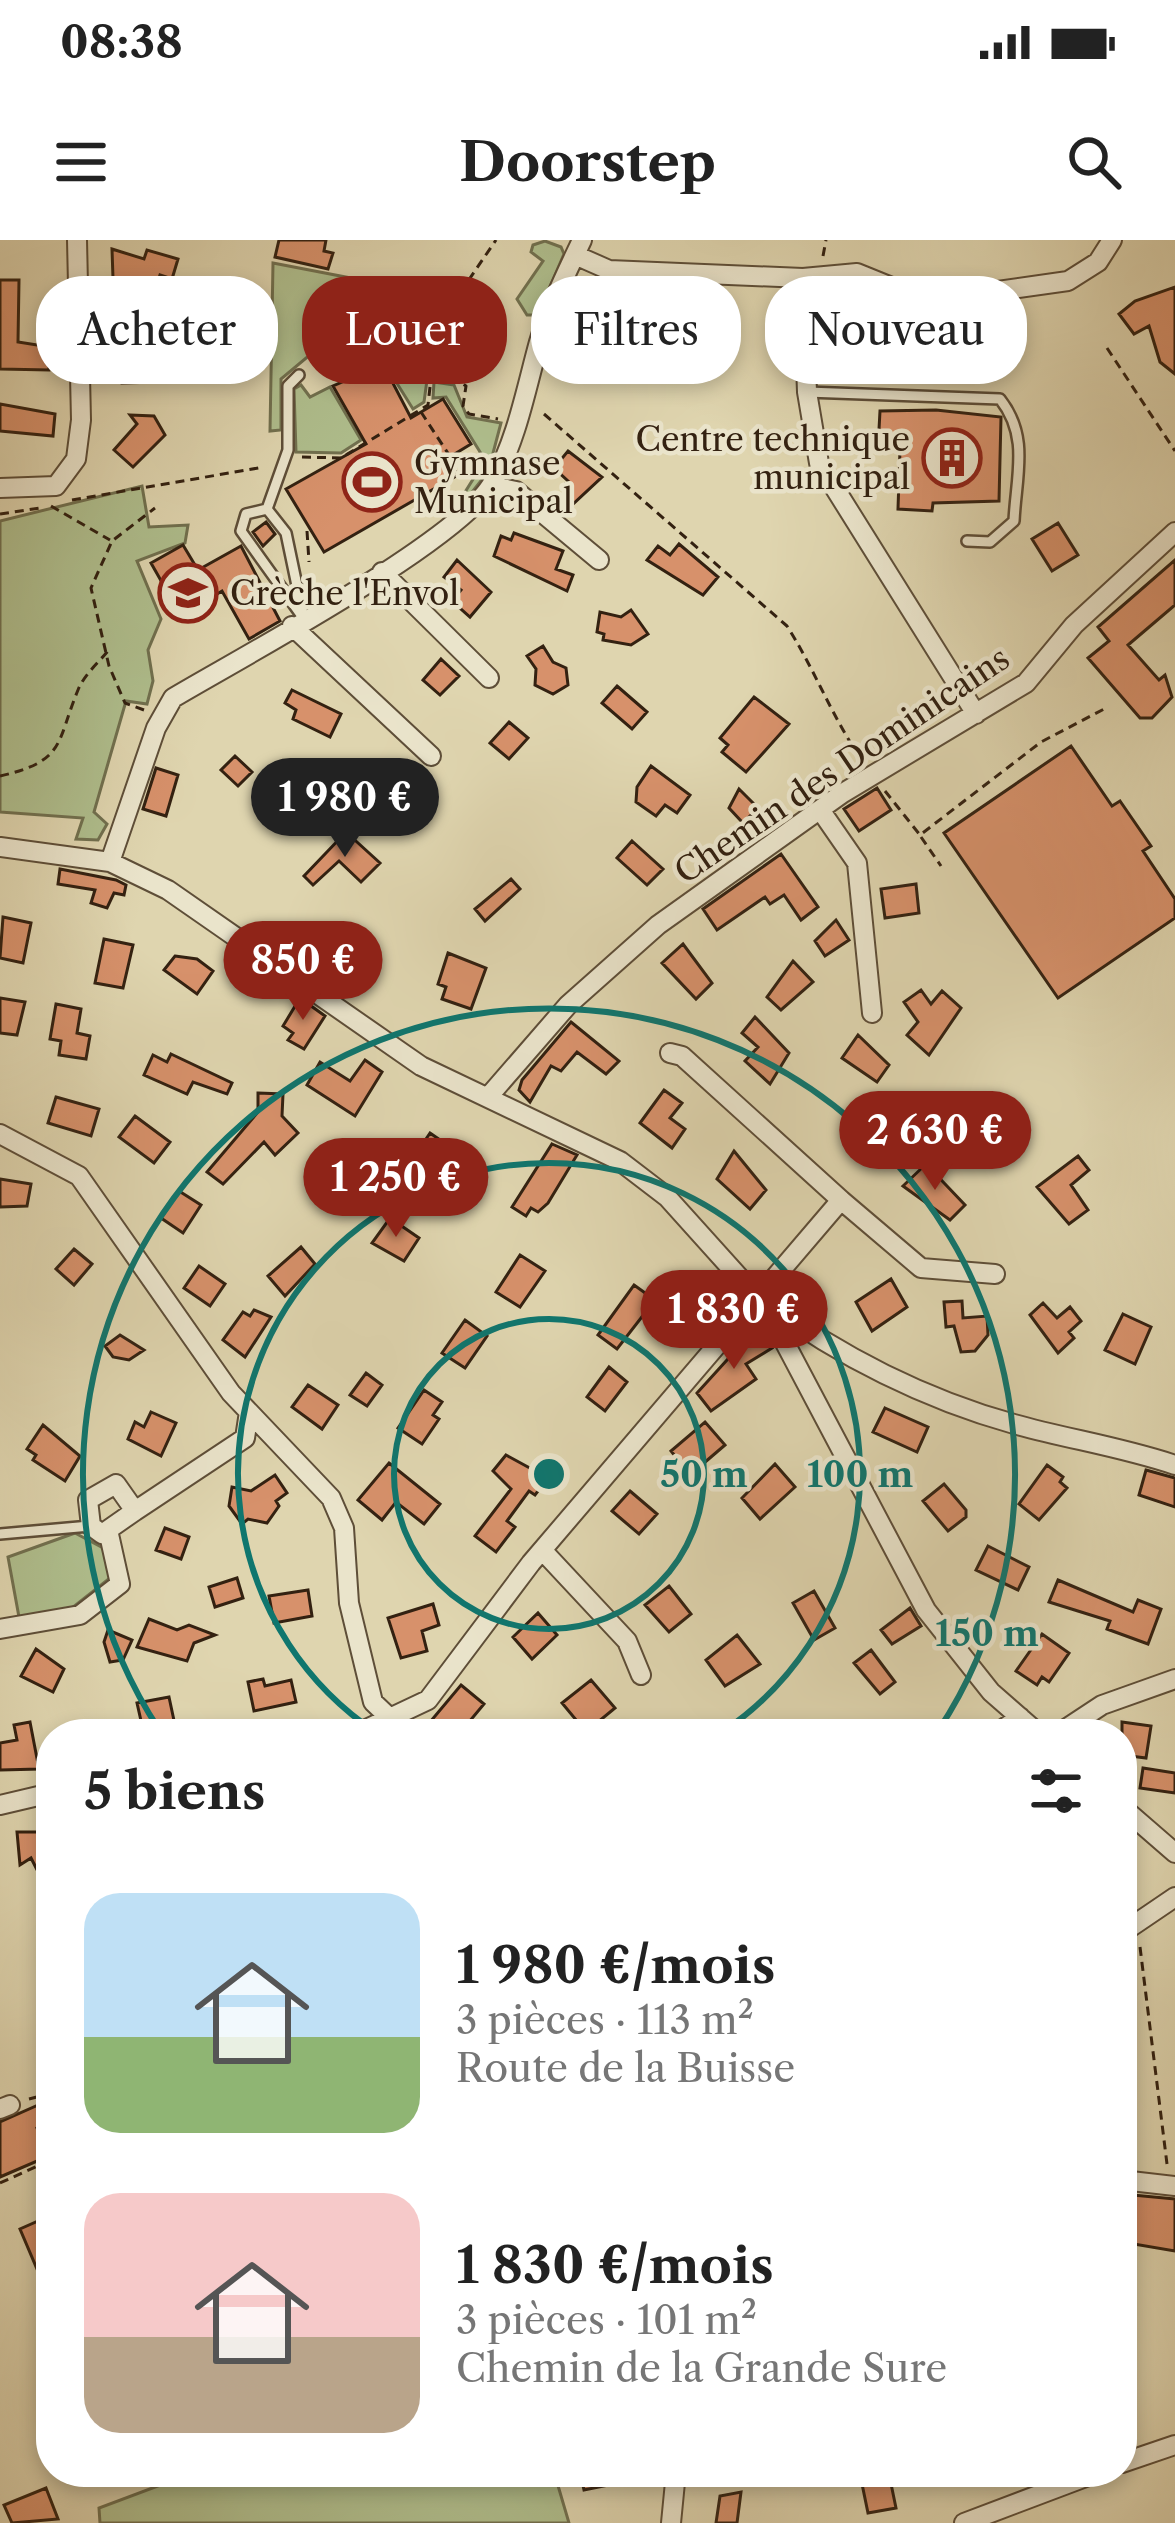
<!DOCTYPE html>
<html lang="fr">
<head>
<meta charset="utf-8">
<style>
  body { margin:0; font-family:"Libre Caslon Text",serif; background:#f2f2f2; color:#222; height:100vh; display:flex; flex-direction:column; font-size:45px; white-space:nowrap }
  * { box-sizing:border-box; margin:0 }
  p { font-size:39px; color:#767676 }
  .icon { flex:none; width:66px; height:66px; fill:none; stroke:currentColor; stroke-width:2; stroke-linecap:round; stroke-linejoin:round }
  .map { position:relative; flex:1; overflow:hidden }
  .sheet { position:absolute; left:36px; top:1479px; width:1101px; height:768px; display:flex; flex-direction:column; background:#fff; border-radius:48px; box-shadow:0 6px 18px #0003 }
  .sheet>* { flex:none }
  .guide { position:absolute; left:36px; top:36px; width:1104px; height:108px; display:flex; gap:24px }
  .price { position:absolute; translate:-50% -102px; padding:0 27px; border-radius:42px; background:#8f2418; color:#fff; font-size:39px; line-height:78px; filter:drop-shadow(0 3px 6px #0008) }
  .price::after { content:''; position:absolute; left:50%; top:72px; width:36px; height:27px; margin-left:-18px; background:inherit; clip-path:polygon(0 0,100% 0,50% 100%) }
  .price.on { background:#222; color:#fff }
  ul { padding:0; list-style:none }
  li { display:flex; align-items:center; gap:36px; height:300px; padding:0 48px }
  li span { display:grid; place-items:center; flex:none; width:336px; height:240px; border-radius:36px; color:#555 }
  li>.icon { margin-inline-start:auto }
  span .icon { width:144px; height:144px; fill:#fffc; stroke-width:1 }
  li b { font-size:51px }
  h2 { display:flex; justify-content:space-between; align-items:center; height:144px; padding:0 48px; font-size:51px }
  .chip { padding:0 42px; border-radius:48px; background:#fff; box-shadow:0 6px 18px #0003; font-size:42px; line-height:108px }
  .chip.on { background:#8f2418; color:#fff }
  .status { display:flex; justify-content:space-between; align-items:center; height:84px; padding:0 60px; background:#fff; direction:ltr }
  .status svg { height:33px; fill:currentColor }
  header { display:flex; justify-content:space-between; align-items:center; height:156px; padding:0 48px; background:#fff; font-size:54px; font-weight:700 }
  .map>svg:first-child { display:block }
  .green { fill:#afbe8d; stroke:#71704f; stroke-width:3 }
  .building { fill:#d7916b; stroke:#332111; stroke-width:3 }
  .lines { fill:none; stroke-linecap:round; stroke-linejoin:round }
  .lane-casing { stroke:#5e4e38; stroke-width:14 }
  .street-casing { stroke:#5e4e38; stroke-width:22 }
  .path { stroke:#332111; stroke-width:3; stroke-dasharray:9 6; stroke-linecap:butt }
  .lane { stroke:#eae4cb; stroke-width:9 }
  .street { stroke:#eae4cb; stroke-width:18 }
  .ring { fill:none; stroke:#0f766e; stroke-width:6 }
  .labels { text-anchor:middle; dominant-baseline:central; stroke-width:9; stroke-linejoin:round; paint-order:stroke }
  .poi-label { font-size:33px; fill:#332111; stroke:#eae4cb; text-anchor:start }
  .street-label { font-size:33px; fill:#332111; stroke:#eae4cb }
  .centre { fill:#0f766e; stroke:#eae4cb; stroke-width:6 }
  .ring-label { font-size:36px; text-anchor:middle; font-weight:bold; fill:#0f766e; stroke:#eae4cb; stroke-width:9; stroke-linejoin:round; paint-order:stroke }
</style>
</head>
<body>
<div class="status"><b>08:38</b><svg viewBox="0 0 49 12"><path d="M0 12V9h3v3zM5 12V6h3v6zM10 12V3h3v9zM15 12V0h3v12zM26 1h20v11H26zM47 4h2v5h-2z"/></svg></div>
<header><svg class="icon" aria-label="menu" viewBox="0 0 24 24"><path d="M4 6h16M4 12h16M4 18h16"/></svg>Doorstep<svg class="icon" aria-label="search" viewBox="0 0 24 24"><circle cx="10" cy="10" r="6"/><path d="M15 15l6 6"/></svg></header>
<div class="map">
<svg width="1175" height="2283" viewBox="0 0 1175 2283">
  <rect width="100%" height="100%" fill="#dfd5af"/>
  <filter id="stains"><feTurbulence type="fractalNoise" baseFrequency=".00167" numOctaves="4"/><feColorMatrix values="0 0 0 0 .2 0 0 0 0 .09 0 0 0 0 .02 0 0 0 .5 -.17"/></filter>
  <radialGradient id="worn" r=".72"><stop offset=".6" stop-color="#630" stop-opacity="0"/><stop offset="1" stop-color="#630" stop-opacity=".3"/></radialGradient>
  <!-- green -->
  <path class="green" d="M545,1l16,6 3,7 -26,61h-11l-10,-16 26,-38 -12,-9 2,-7z
    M273,23l171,33 6,5 -54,64 -36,-62 -10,-2 -37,23 -5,12 9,13 -36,30v51l-11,1z
    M393,137l34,3 -3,22 -11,7z
    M434,142l20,3 13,32 34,6 -13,49 -23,29 -3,-4 23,-37 -39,-63 -13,1z
    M301,145l9,12 20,-10 31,53 -20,13 -45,-1 -2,-63z
    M142,246l7,41 39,-2 -3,18 -48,18 24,58 -13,31 5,31 -6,23 -21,-3 -32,111 13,12 -9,16 -22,-1 7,-21 -83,-6v-291z
    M75,1293l30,16 5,29 -38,30 -53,9 -11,-60z
    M195,2232h359l15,51h-469l-1,-15z"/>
  <!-- building -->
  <path class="building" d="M279,0h47l-2,11 9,2 -5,16 -53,-12z
    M112,9l32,10 3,-9 31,9 -6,20 -12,-4 -4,12 -43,-9z
    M0,40h19l-1,62 32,5 -1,23 -49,-1z
    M1175,47v87l-15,-12 -11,-36 -15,8 -15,-20 16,-13z
    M356,71l33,54 -4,3 26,50 32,-19 28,45 -23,14 10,17 -134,77 -38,-63 80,-45 -33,-58 9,-4 -27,-47z
    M119,100h27v22h11v20l-35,1z
    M0,164l55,10 -2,22 -53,-5z
    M936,170l65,7 -2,84 -66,2 -1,8 -34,-2 2,-59 -22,-2 2,-37z
    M130,175l24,1 11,19 -32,32 -19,-17 23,-26z
    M568,211l34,26 -29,27 -10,-18 5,-5 -14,-13z
    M266,282l9,12 -12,12 -10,-14z
    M1058,283l20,32 -26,16 -20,-32z
    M514,293l49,18 -7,18 17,6 -6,16 -73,-35 7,-20 10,4z
    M679,304l39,33 -15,18 -56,-35 11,-14 12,9z
    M183,305l15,25 43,-24 39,75 -31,18 -27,-48 -41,25 -30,-53z
    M457,320l34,32 -21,25 -18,-16 9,-11 -17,-13z
    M1175,320v45l-47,40 31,35 6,-5 7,22 -20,21h-12l-52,-60 21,-17 -11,-14z
    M631,370l17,24 -17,11 -28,-5 1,-6 -7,-2 3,-20 21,5z
    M543,406l10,16 13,6 2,17 -15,9 -18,-9 1,-16 -9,-13z
    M441,419l18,17 -19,19 -17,-15z
    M617,446l30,26 -15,17 -30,-26z
    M292,450l49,24 -11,23 -37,-18 3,-9 -11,-7z
    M754,457l35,27 -43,48 -24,-20 6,-7 -8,-7z
    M509,482l19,16 -19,21 -19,-16z
    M1071,506l41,60 8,-5 31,45 -8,5 32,48v19l-117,80 -114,-165z
    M235,516l17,16 -14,14 -17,-16z
    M651,526l39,29 -13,18 -12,-8 -9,11 -20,-14 1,-15z
    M156,528l22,7 -12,41 -23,-7z
    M877,548l14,22 -32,21 -15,-22z
    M739,549l19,19 -15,15 -14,-15z
    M346,592l34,31 -19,19 -22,-21 -26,24 -9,-9z
    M632,601l31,28 -16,16 -30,-27z
    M781,614l37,53 -17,13 -17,-25 -14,9 -5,-7 -48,33 -14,-21z
    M60,629l56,11 10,5 -2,10 -10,-2 -7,15 -16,-5 4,-13 -37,-6z
    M511,639l9,10 -35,32 -10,-12z
    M916,644l3,29 -34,5 -4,-29z
    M3,677l28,6 -8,40 -23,-5z
    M836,680l13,20 -24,16 -10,-15z
    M104,699l29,6 -10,43 -28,-5z
    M683,704l29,39 -16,16 -34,-36z
    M448,713l38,15 -15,41 -29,-10 4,-12 -8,-3z
    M175,716l22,3 16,12 -16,23 -33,-24z
    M793,721l20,21 -32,28 -14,-13z
    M921,750l10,14 11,-13 19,17 -32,47 -22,-20 11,-13 -14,-20z
    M0,758l25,4 -8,33 -17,-2z
    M300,758l25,18 -21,33 -16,-9 5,-7 -10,-7z
    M56,764l25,5 -4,24 13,3 -4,23 -27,-4 2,-14 -11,-2z
    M755,777l34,36 -19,31 -25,-23 13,-14 -16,-14z
    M571,782l48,39 -13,13 -29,-22 -16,19 -10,-5 -21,36 -11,-12 3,-10z
    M858,795l31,30 -12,17 -35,-24z
    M171,814l61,29 -5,11 -34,-12 -6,12 -43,-19 9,-20 14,7z
    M365,820l17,12 -27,44 -48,-31 13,-23 30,19z
    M664,850l18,13 -12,15 15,11 -13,19 -32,-25z
    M258,853l25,1 -1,22 16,17 -23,22 -11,-13 -41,42 -16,-12 51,-60z
    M56,857l43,12 -8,27 -43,-13z
    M135,876l35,26 -16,21 -35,-26z
    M1007,884l6,32 -39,5 -7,-29z
    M430,893l36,25 -16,23 -36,-24z
    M552,904l25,11 -29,48 -10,9 -7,-4 -5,8 -14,-9z
    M734,911l32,39 -16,19 -33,-30z
    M1078,916l11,14 -18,15 17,25 -19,14 -32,-37z
    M926,924l39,41 -15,15 -47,-34z
    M0,939l31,5 -4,22 -27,1z
    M179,951l22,14 -18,28 -22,-15z
    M390,978l29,20 -15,23 -32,-18z
    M301,1007l14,17 -30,32 -17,-20z
    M74,1009l18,15 -18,21 -18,-16z
    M520,1015l25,16 -25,36 -24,-15z
    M199,1026l26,18 -15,22 -26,-18z
    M891,1039l16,28 -35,24 -16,-29z
    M634,1045l21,15 -38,49 -19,-14z
    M962,1061l1,17 24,-2 1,19 -13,16 -14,1 -7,-26 -8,1 -2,-25z
    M1043,1063l14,15 13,-11 11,14 -12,11 5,6 -16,15 -28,-38z
    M254,1070l17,7 -26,40 -22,-17 20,-28 7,4z
    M1123,1074l28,13 -16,37 -30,-14z
    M465,1080l22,16 -22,32 -23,-15z
    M757,1087l15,21 -26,16 10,15 -45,32 -14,-18z
    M120,1095l24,15 -15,10 -16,-3 -8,-11z
    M609,1127l18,15 -22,29 -18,-14z
    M366,1133l16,12 -15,21 -17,-11z
    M308,1145l30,20 -16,24 -30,-22z
    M424,1150l18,12 -9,13 6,4 -17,25 -24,-16z
    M885,1168l43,19 -11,25 -44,-20z
    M151,1172l25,11 -15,33 -33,-17 7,-17 9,5z
    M705,1182l20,23 -35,30 -19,-24z
    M43,1185l37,31 -15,25 -32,-21 3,-5 -9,-6z
    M506,1215l42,23 -13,17 -6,-4 -22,30 8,6 -19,25 -21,-16 36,-47 -18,-18z
    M389,1223l51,41 -16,20 -28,-22 -14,18 -24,-20z
    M775,1224l20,23 -35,32 -18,-21z
    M1047,1225l16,12 -3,5 7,6 -28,32 -20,-16z
    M1146,1230l29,8v29l-36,-12z
    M275,1235l12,18 -11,8 3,5 -12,17 -19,-4 -6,5 -13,-18 3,-19 19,4z
    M944,1244l22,26v7l-18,14 -25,-30z
    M630,1251l27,23 -18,20 -27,-23z
    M165,1288l24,9 -8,22 -25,-9z
    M988,1306l41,21 -11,23 -42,-20z
    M237,1338l6,20 -28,9 -6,-20z
    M1058,1340l75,32 5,-12 23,9 -13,35 -41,-15 3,-8 -61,-19z
    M669,1346l22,28 -22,18 -24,-27z
    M308,1350l4,26 -38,7 -5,-27z
    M814,1351l21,37 -21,12 -21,-37z
    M433,1364l6,21 -17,6 5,20 -26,7 -13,-40z
    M910,1368l11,18 -29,18 -11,-14z
    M538,1373l19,22 -25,24 -19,-22z
    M149,1379l28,11 12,-5 26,10 -21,8 -7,18 -50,-14z
    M108,1390l24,10 -9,20 -13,2 -6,-20z
    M1042,1394l27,19 -20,29 -7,-5 -5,8 -21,-14z
    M737,1395l23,29 -35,22 -19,-26z
    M36,1409l28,20 -11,23 -32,-16z
    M871,1410l24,32 -15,12 -26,-31z
    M263,1439l2,7 26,-6 5,22 -42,9 -6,-29z
    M591,1440l24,28 -29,24 -24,-29z
    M461,1445l23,19 -25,30h-39z
    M169,1457l7,33 -32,4 -7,-31z
    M30,1482l9,47 -39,1v-27l17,-3 -3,-15z
    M1122,1482l29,4 -5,32 -24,-3z
    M1143,1528l32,5v20l-35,-5z
    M17,1592h28l6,65 -20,-39 -11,7z
    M45,1862l6,20 -14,6 12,28 -49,21v-55z
    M1122,1954l53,5v52l-53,-9z
    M45,1978l6,15v69l-31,-73z
    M580,2232h52l1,8 -49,10z
    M889,2234l7,34 -28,5 -7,-34z
    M46,2248l12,31 -46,4 -8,-18z
    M741,2252l-4,31h-21l4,-27z"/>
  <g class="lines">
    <defs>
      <path id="lane" d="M807,152l193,7c30,38 16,77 14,122l-24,21 -23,-1
        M267,269l19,24 18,86 -63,-88 5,-17z
        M267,269l21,-59v-64l11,-11
        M0,1294l90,-8"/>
      <path id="street" d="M575,15l34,15 194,8 54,-5 69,28 142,-20 30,-19 14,-22
        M803,38l4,114 12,71 157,251
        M492,246l24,5 83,69
        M0,248l56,-2 20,-27 5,-39 -4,-180
        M382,332l107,106
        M292,386l139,130
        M821,571l36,52 15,150
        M0,607l110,15 58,28 253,176 199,95 47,36 99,110 160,303 65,82 48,42
        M110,622l46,-134 17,-30c67,-40 289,-158 320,-216 24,-43 33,-93 46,-140 10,-34 28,-70 43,-102
        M670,813l12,3 159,144
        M489,856l79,-91 90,-80 185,-132 183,-110 48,-58 101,-93
        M0,894l79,42 152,217 100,105 13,30 5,75 24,99 20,19 4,13
        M767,1062c71,54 160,98 247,122 53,15 108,23 161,41
        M135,1271l-33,23 -11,-8 -3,-26 28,-16 19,27 110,-73 4,-26
        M542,1310l85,91 14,34
        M0,1389l80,-14 40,-31 -12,-54
        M356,1494l72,-34 103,-137 310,-363 80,68 74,6
        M996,1494l24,-17
        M1058,1494l44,-29 73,-26
        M0,1565l51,-12
        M1122,1567l53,46
        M1122,1693l53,-36
        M0,1869l10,-4
        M1122,1940l53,6
        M1122,2223l53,-18
        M671,2283l5,-51
        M964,2283l135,-51"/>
    </defs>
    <!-- lane casing -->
    <use href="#lane" class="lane-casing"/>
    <!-- street casing -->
    <use href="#street" class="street-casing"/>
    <!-- path -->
    <path class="path" d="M823,16l3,-16
      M1107,108l68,103
      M390,133l70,9 6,4 -3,20 6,8 29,5
      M393,133l60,-70 43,-63
      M421,172l30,46
      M544,174l243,212c28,44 44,89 74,133
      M302,217l39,1 87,-53 3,-27
      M72,260l192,-33
      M51,266l59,34
      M0,274l40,-6
      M307,291l2,31
      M144,470l-19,-7 -16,-37 -18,-78 21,-47 43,-33
      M0,536c66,-15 56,-33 78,-86 6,-15 20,-27 30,-39
      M885,551l35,44 121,-93 65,-34
      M921,597l20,29
      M1140,1707l27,217
      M29,1859l16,-4 6,7
      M0,1943l51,-23"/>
    <!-- lane -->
    <use href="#lane" class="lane"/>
    <!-- street -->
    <use href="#street" class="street"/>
  </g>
  <!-- distance rings -->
  <g class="ring">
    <circle cx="549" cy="1234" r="155"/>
    <path d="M377 1493A311 311 0 1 1 721 1493"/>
    <path d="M160 1491A466 466 0 1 1 938 1491"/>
  </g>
  <!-- icons -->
  <defs>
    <symbol id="building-ring" viewBox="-11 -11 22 22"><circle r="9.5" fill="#eae4cb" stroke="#8f2418" stroke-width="1.5"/><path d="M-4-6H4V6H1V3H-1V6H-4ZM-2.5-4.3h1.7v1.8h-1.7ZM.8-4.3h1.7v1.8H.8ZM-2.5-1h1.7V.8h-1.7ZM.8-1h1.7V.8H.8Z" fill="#8f2418"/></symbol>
    <symbol id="stadium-ring" viewBox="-11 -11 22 22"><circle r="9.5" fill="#eae4cb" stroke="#8f2418" stroke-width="1.5"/><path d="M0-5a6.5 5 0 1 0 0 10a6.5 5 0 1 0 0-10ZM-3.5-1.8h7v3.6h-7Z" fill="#8f2418"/></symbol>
    <symbol id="school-ring" viewBox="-11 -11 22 22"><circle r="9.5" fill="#eae4cb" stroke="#8f2418" stroke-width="1.5"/><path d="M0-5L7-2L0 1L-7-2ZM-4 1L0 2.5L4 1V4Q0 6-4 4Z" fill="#8f2418"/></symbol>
  </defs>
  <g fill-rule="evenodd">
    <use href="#building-ring" x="919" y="185" width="66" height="66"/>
    <use href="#stadium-ring" x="339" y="209" width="66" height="66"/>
    <use href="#school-ring" x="155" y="320" width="66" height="66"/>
  </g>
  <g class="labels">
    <!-- poi labels -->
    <g class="poi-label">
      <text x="910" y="199" text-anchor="end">Centre technique<tspan x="910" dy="38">municipal</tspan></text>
      <text x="414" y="223">Gymnase<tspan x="414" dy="38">Municipal</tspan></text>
      <text x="230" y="353">Crèche l'Envol</text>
    </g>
    <!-- street labels -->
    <g class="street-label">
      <text transform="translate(842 525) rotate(-34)">Chemin des Dominicains</text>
    </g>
  </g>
  <circle cx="549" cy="1234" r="18" class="centre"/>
  <g class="ring-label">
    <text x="704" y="1247">50 m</text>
    <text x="860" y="1247">100 m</text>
    <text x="987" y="1406">150 m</text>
  </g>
  <rect width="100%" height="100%" filter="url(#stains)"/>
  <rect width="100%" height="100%" fill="url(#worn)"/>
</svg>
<b class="price on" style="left:345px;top:620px">1 980 €</b>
<b class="price" style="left:303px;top:783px">850 €</b>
<b class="price" style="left:935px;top:953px">2 630 €</b>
<b class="price" style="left:396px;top:1000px">1 250 €</b>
<b class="price" style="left:734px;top:1132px">1 830 €</b>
<div class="guide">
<a class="chip">Acheter</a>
<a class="chip on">Louer</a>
<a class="chip">Filtres</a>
<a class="chip">Nouveau</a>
</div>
<section class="sheet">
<h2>5 biens<svg class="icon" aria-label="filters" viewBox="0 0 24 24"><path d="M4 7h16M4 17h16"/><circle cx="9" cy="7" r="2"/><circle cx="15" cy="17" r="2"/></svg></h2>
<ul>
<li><span style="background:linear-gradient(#bfe0f5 60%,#8fb573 0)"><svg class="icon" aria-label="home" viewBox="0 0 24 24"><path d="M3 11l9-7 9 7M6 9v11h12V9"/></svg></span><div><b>1 980 €/mois</b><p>3 pièces · 113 m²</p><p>Route de la Buisse</p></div></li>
<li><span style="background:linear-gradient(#f6c9c9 60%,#b9a48a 0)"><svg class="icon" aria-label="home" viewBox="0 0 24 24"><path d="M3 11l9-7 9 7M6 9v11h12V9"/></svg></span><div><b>1 830 €/mois</b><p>3 pièces · 101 m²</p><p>Chemin de la Grande Sure</p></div></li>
</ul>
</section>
</div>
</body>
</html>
